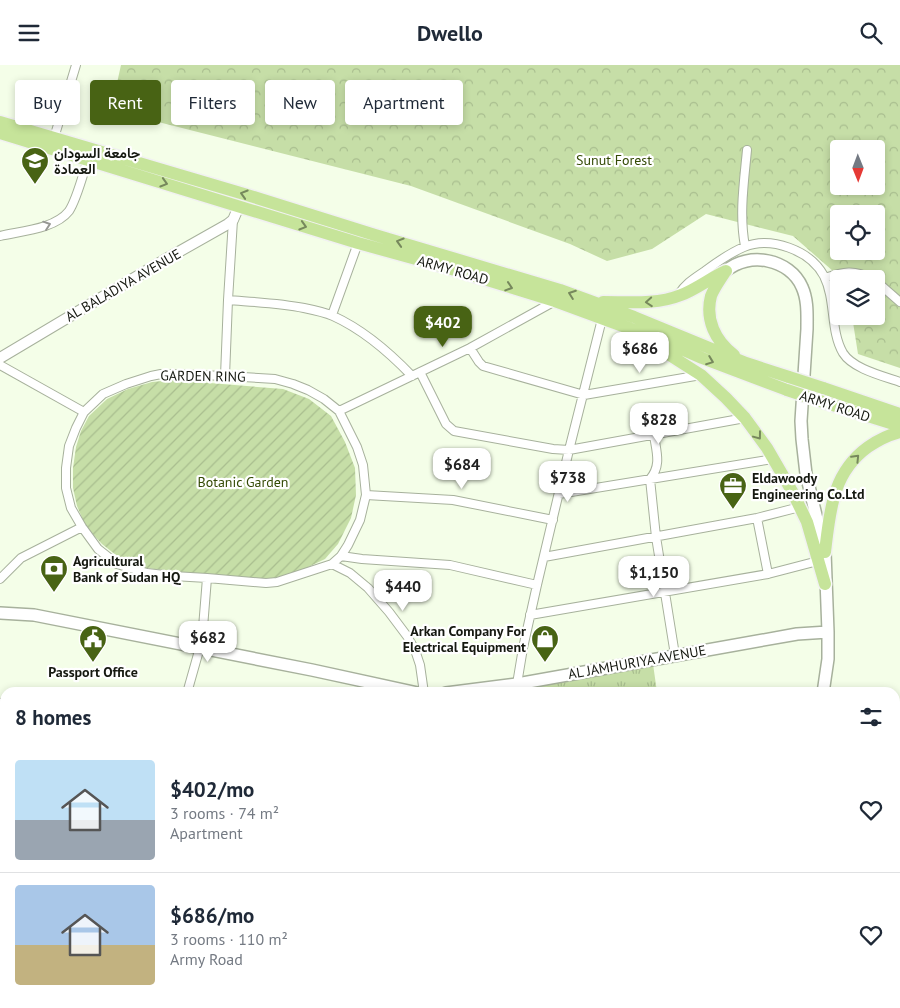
<!DOCTYPE html>
<html lang="en">
<head>
<meta charset="utf-8">
<style>
  body { margin:0; font-family:"PT Sans",Vazirmatn,sans-serif; background:#f6f6f7; color:#1f2937; height:100vh; display:flex; flex-direction:column; font-size:19px; white-space:nowrap }
  * { box-sizing:border-box; margin:0 }
  p { font-size:16px; color:#747a83 }
  .icon { flex:none; width:28px; height:28px; fill:none; stroke:currentColor; stroke-width:2; stroke-linecap:round; stroke-linejoin:round }
  .map { position:relative; flex:1; overflow:hidden }
  .details { position:absolute; left:0px; top:622px; width:900px; height:321px; display:flex; flex-direction:column; background:#fff; border-radius:15px 15px 0 0; box-shadow:0 2px 8px #0003 }
  .details>* { flex:none }
  .top-card { position:absolute; left:15px; top:15px; width:500px; height:45px; display:flex; gap:10px }
  .needle { width:32px; rotate:179deg }
  .fabs { position:absolute; left:830px; top:75px; display:grid; gap:10px }
  .fabs a { display:grid; place-items:center; width:55px; height:55px; border-radius:5px; background:#fff; box-shadow:0 2px 8px #0003; font-size:25px }
  .price { position:absolute; translate:-50% -42px; padding:0 11px; border-radius:10px; background:#fff; color:#222; font-size:16px; line-height:32px; filter:drop-shadow(0 1px 2px #0008) }
  .price::after { content:''; position:absolute; left:50%; top:30px; width:15px; height:11px; margin-left:-8px; background:inherit; clip-path:polygon(0 0,100% 0,50% 100%) }
  .price.current { background:#486314; color:#fff }
  ul { padding:0; list-style:none }
  li { display:flex; align-items:center; gap:15px; height:125px; padding:0 15px }
  li+li { border-top:1px solid #e0e1e3 }
  li span { display:grid; place-items:center; flex:none; width:140px; height:100px; border-radius:5px; color:#555 }
  li>.icon { margin-inline-start:auto }
  span .icon { width:60px; height:60px; fill:#fffc; stroke-width:1 }
  li b { font-size:21px }
  h2 { display:flex; justify-content:space-between; align-items:center; height:60px; padding:0 15px; font-size:21px }
  .tag { padding:0 18px; border-radius:5px; background:#fff; box-shadow:0 2px 8px #0003; font-size:18px; line-height:45px }
  .tag.current { background:#486314; color:#fff }
  header { display:flex; justify-content:space-between; align-items:center; height:65px; padding:0 15px; background:#fff; font-size:22px; font-weight:700 }
  .map>svg:first-child { display:block }
  .grass { fill:url(#grass-tufts) }
  .forest { fill:url(#forest-crowns); fill-rule:evenodd }
  .garden { fill:url(#garden-furrows) }
  .water { fill:#8da66b }
  .lines { fill:none; stroke-linecap:round; stroke-linejoin:round }
  .minor-casing { stroke:#a7b19c; stroke-width:10 }
  .tertiary-casing { stroke:#a7b19c; stroke-width:12 }
  .secondary-casing { stroke:#a7b19c; stroke-width:14 }
  .trunk-casing { stroke:#f1f1f1; stroke-width:15 }
  .minor { stroke:#fff; stroke-width:8 }
  .tertiary { stroke:#fff; stroke-width:10 }
  .secondary { stroke:#fff; stroke-width:11 }
  .trunk { stroke:#c6e49a; stroke-width:12 }
  .trunk-bridge-casing { stroke:#f1f1f1; stroke-width:15; stroke-linecap:butt }
  .trunk-bridge { stroke:#c6e49a; stroke-width:12 }
  .oneway { stroke:#76885c }
  .oneway2 { stroke:#969793 }
  .labels { text-anchor:middle; dominant-baseline:central; stroke-width:4.5; stroke-linejoin:round; paint-order:stroke }
  .poi-label { font-size:14px; font-weight:bold; fill:#151810; stroke:#fff; text-anchor:start }
  .park-label { font-size:14px; fill:#344a05; stroke:#fff }
  .street-label { font-size:14px; fill:#151810; stroke:#fff }
</style>
</head>
<body>
<header><svg class="icon" aria-label="menu" viewBox="0 0 24 24"><path d="M4 6h16M4 12h16M4 18h16"/></svg>Dwello<svg class="icon" aria-label="search" viewBox="0 0 24 24"><circle cx="10" cy="10" r="6"/><path d="M15 15l6 6"/></svg></header>
<div class="map">
<svg width="900" height="943" viewBox="0 0 900 943">
  <defs>
    <pattern id="grass-tufts" width="24" height="20" patternUnits="userSpaceOnUse" patternTransform="scale(1.25)"><rect width="24" height="20" fill="#c6dea7"/><path d="M3 7l-1-3M5 7V3M7 7l1-3M15 17l-1-3M17 17v-4M19 17l1-3" fill="none" stroke="#a9be8f"/></pattern>
    <pattern id="forest-crowns" width="20" height="18" patternUnits="userSpaceOnUse" patternTransform="scale(1.25)"><rect width="20" height="18" fill="#c6dea7"/><path d="M2 6a3 3 0 1 1 6 0M12 15a3 3 0 1 1 6 0" fill="none" stroke="#a9be8f"/></pattern>
    <pattern id="garden-furrows" width="10" height="10" patternUnits="userSpaceOnUse" patternTransform="scale(1.25)"><rect width="10" height="10" fill="#c6dea7"/><path d="M-1 1l2-2M0 10L10 0M9 11l2-2" fill="none" stroke="#a9be8f"/></pattern>
  </defs>
  <rect width="100%" height="100%" fill="#f4fee8"/>
  <!-- grass -->
  <path class="grass" d="M653,599l4,28 -171,1z
    M444,939h283v4h-283z"/>
  <!-- forest -->
  <path class="forest" d="M121,0h779v303l-42,-14 -6,-38h24v-37h-34l-49,-43 -87,-22 -54,35 -45,12 -37,-17 -159,-58 -300,-76zM839,84h37v37h-37zM839,149h37v37h-37z"/>
  <!-- garden -->
  <path class="garden" d="M173,315l110,9 26,10 22,17 14,26 10,26 1,27 -5,23 -13,26 -13,15 -23,11 -27,8 -18,2 -52,-5 -59,-7 -25,-9 -19,-15 -16,-17 -9,-21 -4,-18v-20l3,-21 5,-16 8,-15 18,-17 21,-10 24,-7z"/>
  <!-- water -->
  <path class="water" d="M900,842v34l-5,-1v-32z"/>
  <g class="lines">
    <defs>
      <path id="minor" d="M54,73l22,-73
        M0,171c21,-5 55,-7 69,-25 8,-12 14,-37 19,-52
        M745,181c-6,-31 -1,-64 2,-96
        M825,213c18,-6 29,-9 47,1
        M876,216l24,21
        M680,230l-1,-1c7,-11 16,-16 26,-23 12,-9 25,-18 39,-24 27,-11 66,3 80,29 12,24 6,55 19,77 10,16 40,23 57,29
        M228,235c25,2 51,3 76,8 10,2 20,4 29,8 31,14 56,36 79,60
        M332,250l26,-72
        M470,283l9,14 4,4 101,29 117,-20
        M0,300l84,47
        M420,307l26,52 8,7 99,18 16,1 176,-32
        M161,309h12l52,2 50,3 18,5 15,6 16,9 15,12 18,36 6,18 3,30 -6,25 -12,25 -7,11 -9,8 -55,18 -11,1 -59,-5 -34,-2 -26,-3 -30,-9 -19,-15 -16,-22 -11,-19 -5,-20v-20l3,-22 7,-18 8,-16 19,-18 23,-10 25,-8z
        M225,311l3,-76 5,-80
        M339,346l131,-63 85,-47
        M654,370c2,16 8,30 -4,44l6,58 19,118
        M559,429l214,-35
        M366,430l87,5 100,20
        M757,453l11,56
        M341,491l21,3 88,6 87,20
        M544,492l213,-39 43,-11
        M332,499l18,9 18,15 21,24 18,24 8,14 5,15 4,28
        M0,514l21,-21 61,-31
        M530,550l238,-41 50,-13
        M517,619l6,-36 14,-63 32,-135 33,-131
        M187,628l15,-53 5,-62
        M0,638l5,-1
        M0,656l5,28
        M895,660l5,1
        M895,673l5,2"/>
      <path id="tertiary" d="M0,293l166,-99 62,-35 5,-4 6,-14"/>
      <path id="secondary" d="M726,206c23,-20 64,-12 76,16 6,13 5,28 5,42l-6,92 1,18 4,35 19,78 3,80v27l-5,34
        M0,548l34,2 278,55 106,23
        M446,628l71,-9 280,-50 31,-2
        M0,809h5
        M895,938l5,2
        M738,943v-4
        M748,943v-4"/>
      <path id="trunk" d="M0,57l244,72 131,41 185,55 74,27 112,46 43,14
        M0,68l358,110 87,24 110,34 106,39 41,18 85,32
        M725,207c-5,8 -11,16 -14,24 -6,23 4,45 23,59
        M603,237c26,0 53,3 78,-7 16,-6 29,-17 45,-24
        M646,275l55,35 25,23 19,20 22,30 26,45 14,29 18,62
        M823,323l77,26
        M823,337l77,24
        M825,487c5,-41 7,-79 43,-105 10,-7 20,-12 32,-15"/>
    </defs>
    <!-- minor casing -->
    <use href="#minor" class="minor-casing"/>
    <!-- tertiary casing -->
    <use href="#tertiary" class="tertiary-casing"/>
    <!-- secondary casing -->
    <use href="#secondary" class="secondary-casing"/>
    <!-- trunk casing -->
    <use href="#trunk" class="trunk-casing"/>
    <!-- minor -->
    <use href="#minor" class="minor"/>
    <!-- tertiary -->
    <use href="#tertiary" class="tertiary"/>
    <!-- secondary -->
    <use href="#secondary" class="secondary"/>
    <!-- trunk -->
    <use href="#trunk" class="trunk"/>
    <defs>
      <path id="trunk-bridge" d="M789,312l34,11
        M787,325l36,12"/>
    </defs>
    <!-- trunk-bridge casing -->
    <use href="#trunk-bridge" class="trunk-bridge-casing"/>
    <!-- trunk-bridge -->
    <use href="#trunk-bridge" class="trunk-bridge"/>
  </g>
  <!-- one-way arrows -->
  <defs><path id="oneway-chevron" d="M-2-3.5L2.5 0L-2 3.5" fill="none" stroke-width="1.6" stroke-linecap="round" stroke-linejoin="round" transform="scale(1.25)"/></defs>
  <g class="oneway">
    <use href="#oneway-chevron" transform="translate(164 118) rotate(17)"/>
    <use href="#oneway-chevron" transform="translate(244 129) rotate(-163)"/>
    <use href="#oneway-chevron" transform="translate(303 161) rotate(17)"/>
    <use href="#oneway-chevron" transform="translate(400 177) rotate(-163)"/>
    <use href="#oneway-chevron" transform="translate(509 222) rotate(18)"/>
    <use href="#oneway-chevron" transform="translate(572 229) rotate(-160)"/>
    <use href="#oneway-chevron" transform="translate(649 237) rotate(176)"/>
    <use href="#oneway-chevron" transform="translate(710 296) rotate(21)"/>
    <use href="#oneway-chevron" transform="translate(758 371) rotate(53)"/>
    <use href="#oneway-chevron" transform="translate(856 393) rotate(-46)"/>
  </g>
  <use class="oneway2" href="#oneway-chevron" transform="translate(47 160) rotate(-19)"/>
  <!-- icons -->
  <defs>
    <symbol id="university-pin" viewBox="-11 -11 22 30"><path d="M0 17L-7.5 6A9.5 9.5 0 1 1 7.5 6Z" fill="#486314" stroke="#fff"/><path d="M0-5L7-2L0 1L-7-2ZM-4 1L0 2.5L4 1V4Q0 6-4 4Z" fill="#fff"/></symbol>
    <symbol id="office-pin" viewBox="-11 -11 22 30"><path d="M0 17L-7.5 6A9.5 9.5 0 1 1 7.5 6Z" fill="#486314" stroke="#fff"/><path d="M-6-3h4V-5.5h4V-3h4V5H-6ZM-1-4.5V-3h2v-1.5ZM-6 0V1H6V0Z" fill="#fff"/></symbol>
    <symbol id="bank-pin" viewBox="-11 -11 22 30"><path d="M0 17L-7.5 6A9.5 9.5 0 1 1 7.5 6Z" fill="#486314" stroke="#fff"/><path d="M-6-4H6V4H-6ZM0-2.3a2.3 2.3 0 1 0 0 4.6a2.3 2.3 0 1 0 0-4.6Z" fill="#fff"/></symbol>
    <symbol id="civic-pin" viewBox="-11 -11 22 30"><path d="M0 17L-7.5 6A9.5 9.5 0 1 1 7.5 6Z" fill="#486314" stroke="#fff"/><path d="M-.6-6.5H3V-4.5H.6V-3L4-1V1h2V6H-6V1h2V-1L-.6-3ZM-1.2 2.5V6h2.4V2.5Z" fill="#fff"/></symbol>
    <symbol id="shop-pin" viewBox="-11 -11 22 30"><path d="M0 17L-7.5 6A9.5 9.5 0 1 1 7.5 6Z" fill="#486314" stroke="#fff"/><path d="M-5-2.5h2.3a2.7 3.5 0 0 1 5.4 0H5L5.5 6h-11ZM-1.5-2.5h3a1.5 2.3 0 0 0-3 0Z" fill="#fff"/></symbol>
  </defs>
  <g fill-rule="evenodd">
    <use href="#university-pin" x="19" y="80" width="32" height="43"/>
    <use href="#office-pin" x="717" y="405" width="32" height="43"/>
    <use href="#bank-pin" x="38" y="488" width="32" height="43"/>
    <use href="#civic-pin" x="77" y="558" width="32" height="43"/>
    <use href="#shop-pin" x="529" y="558" width="32" height="43"/>
  </g>
  <g class="labels">
    <!-- poi labels -->
    <g class="poi-label">
      <text x="54" y="88">جامعة السودان<tspan x="54" dy="16">العمادة</tspan></text>
      <text x="752" y="413">Eldawoody<tspan x="752" dy="16">Engineering Co.Ltd</tspan></text>
      <text x="73" y="496">Agricultural<tspan x="73" dy="16">Bank of Sudan HQ</tspan></text>
      <text x="526" y="566" text-anchor="end">Arkan Company For<tspan x="526" dy="16">Electrical Equipment</tspan></text>
      <text x="93" y="607" text-anchor="middle">Passport Office</text>
    </g>
    <!-- park labels -->
    <g class="park-label">
      <text x="614" y="95">Sunut Forest</text>
      <text x="243" y="417">Botanic Garden</text>
    </g>
    <!-- street labels -->
    <g class="street-label">
      <text transform="translate(453 205) rotate(16)">ARMY ROAD</text>
      <text transform="translate(123 220) rotate(-30)">AL BALADIYA AVENUE</text>
      <text transform="translate(203 311) rotate(1)">GARDEN RING</text>
      <text transform="translate(835 341) rotate(18)">ARMY ROAD</text>
      <text transform="translate(637 597) rotate(-10)">AL JAMHURIYA AVENUE</text>
    </g>
  </g>
</svg>
<div class="fabs">
<a><svg class="needle" viewBox="-14 -14 28 28"><path d="M0-13l5 13h-10z" fill="#e53935"/><path d="M0 13l5-13h-10z" fill="#747a83"/></svg></a>
<a><svg class="icon" aria-label="locate" viewBox="0 0 24 24"><circle cx="12" cy="12" r="6"/><path d="M12 2v4M12 18v4M2 12h4M18 12h4"/></svg></a>
<a><svg class="icon" aria-label="layers" viewBox="0 0 24 24"><path d="M12 4l9 5-9 5-9-5zM3 14l9 5 9-5"/></svg></a>
</div>
<b class="price current" style="left:443px;top:283px">$402</b>
<b class="price" style="left:640px;top:309px">$686</b>
<b class="price" style="left:659px;top:380px">$828</b>
<b class="price" style="left:462px;top:425px">$684</b>
<b class="price" style="left:568px;top:438px">$738</b>
<b class="price" style="left:654px;top:533px">$1,150</b>
<b class="price" style="left:403px;top:547px">$440</b>
<b class="price" style="left:208px;top:598px">$682</b>
<div class="top-card">
<a class="tag">Buy</a>
<a class="tag current">Rent</a>
<a class="tag">Filters</a>
<a class="tag">New</a>
<a class="tag">Apartment</a>
</div>
<section class="details">
<h2>8 homes<svg class="icon" aria-label="filters" viewBox="0 0 24 24"><path d="M4 7h16M4 17h16"/><circle cx="9" cy="7" r="2"/><circle cx="15" cy="17" r="2"/></svg></h2>
<ul>
<li><span style="background:linear-gradient(#bfe0f5 60%,#9aa5b1 0)"><svg class="icon" aria-label="home" viewBox="0 0 24 24"><path d="M3 11l9-7 9 7M6 9v11h12V9"/></svg></span><div><b>$402/mo</b><p>3 rooms · 74 m²</p><p>Apartment</p></div><svg class="icon" aria-label="heart" viewBox="0 0 24 24"><path d="M12 20l-8-8c-3-5 5-10 8-4 3-6 11-1 8 4z"/></svg></li>
<li><span style="background:linear-gradient(#a9c7e8 60%,#c2b280 0)"><svg class="icon" aria-label="home" viewBox="0 0 24 24"><path d="M3 11l9-7 9 7M6 9v11h12V9"/></svg></span><div><b>$686/mo</b><p>3 rooms · 110 m²</p><p>Army Road</p></div><svg class="icon" aria-label="heart" viewBox="0 0 24 24"><path d="M12 20l-8-8c-3-5 5-10 8-4 3-6 11-1 8 4z"/></svg></li>
</ul>
</section>
</div>
</body>
</html>
